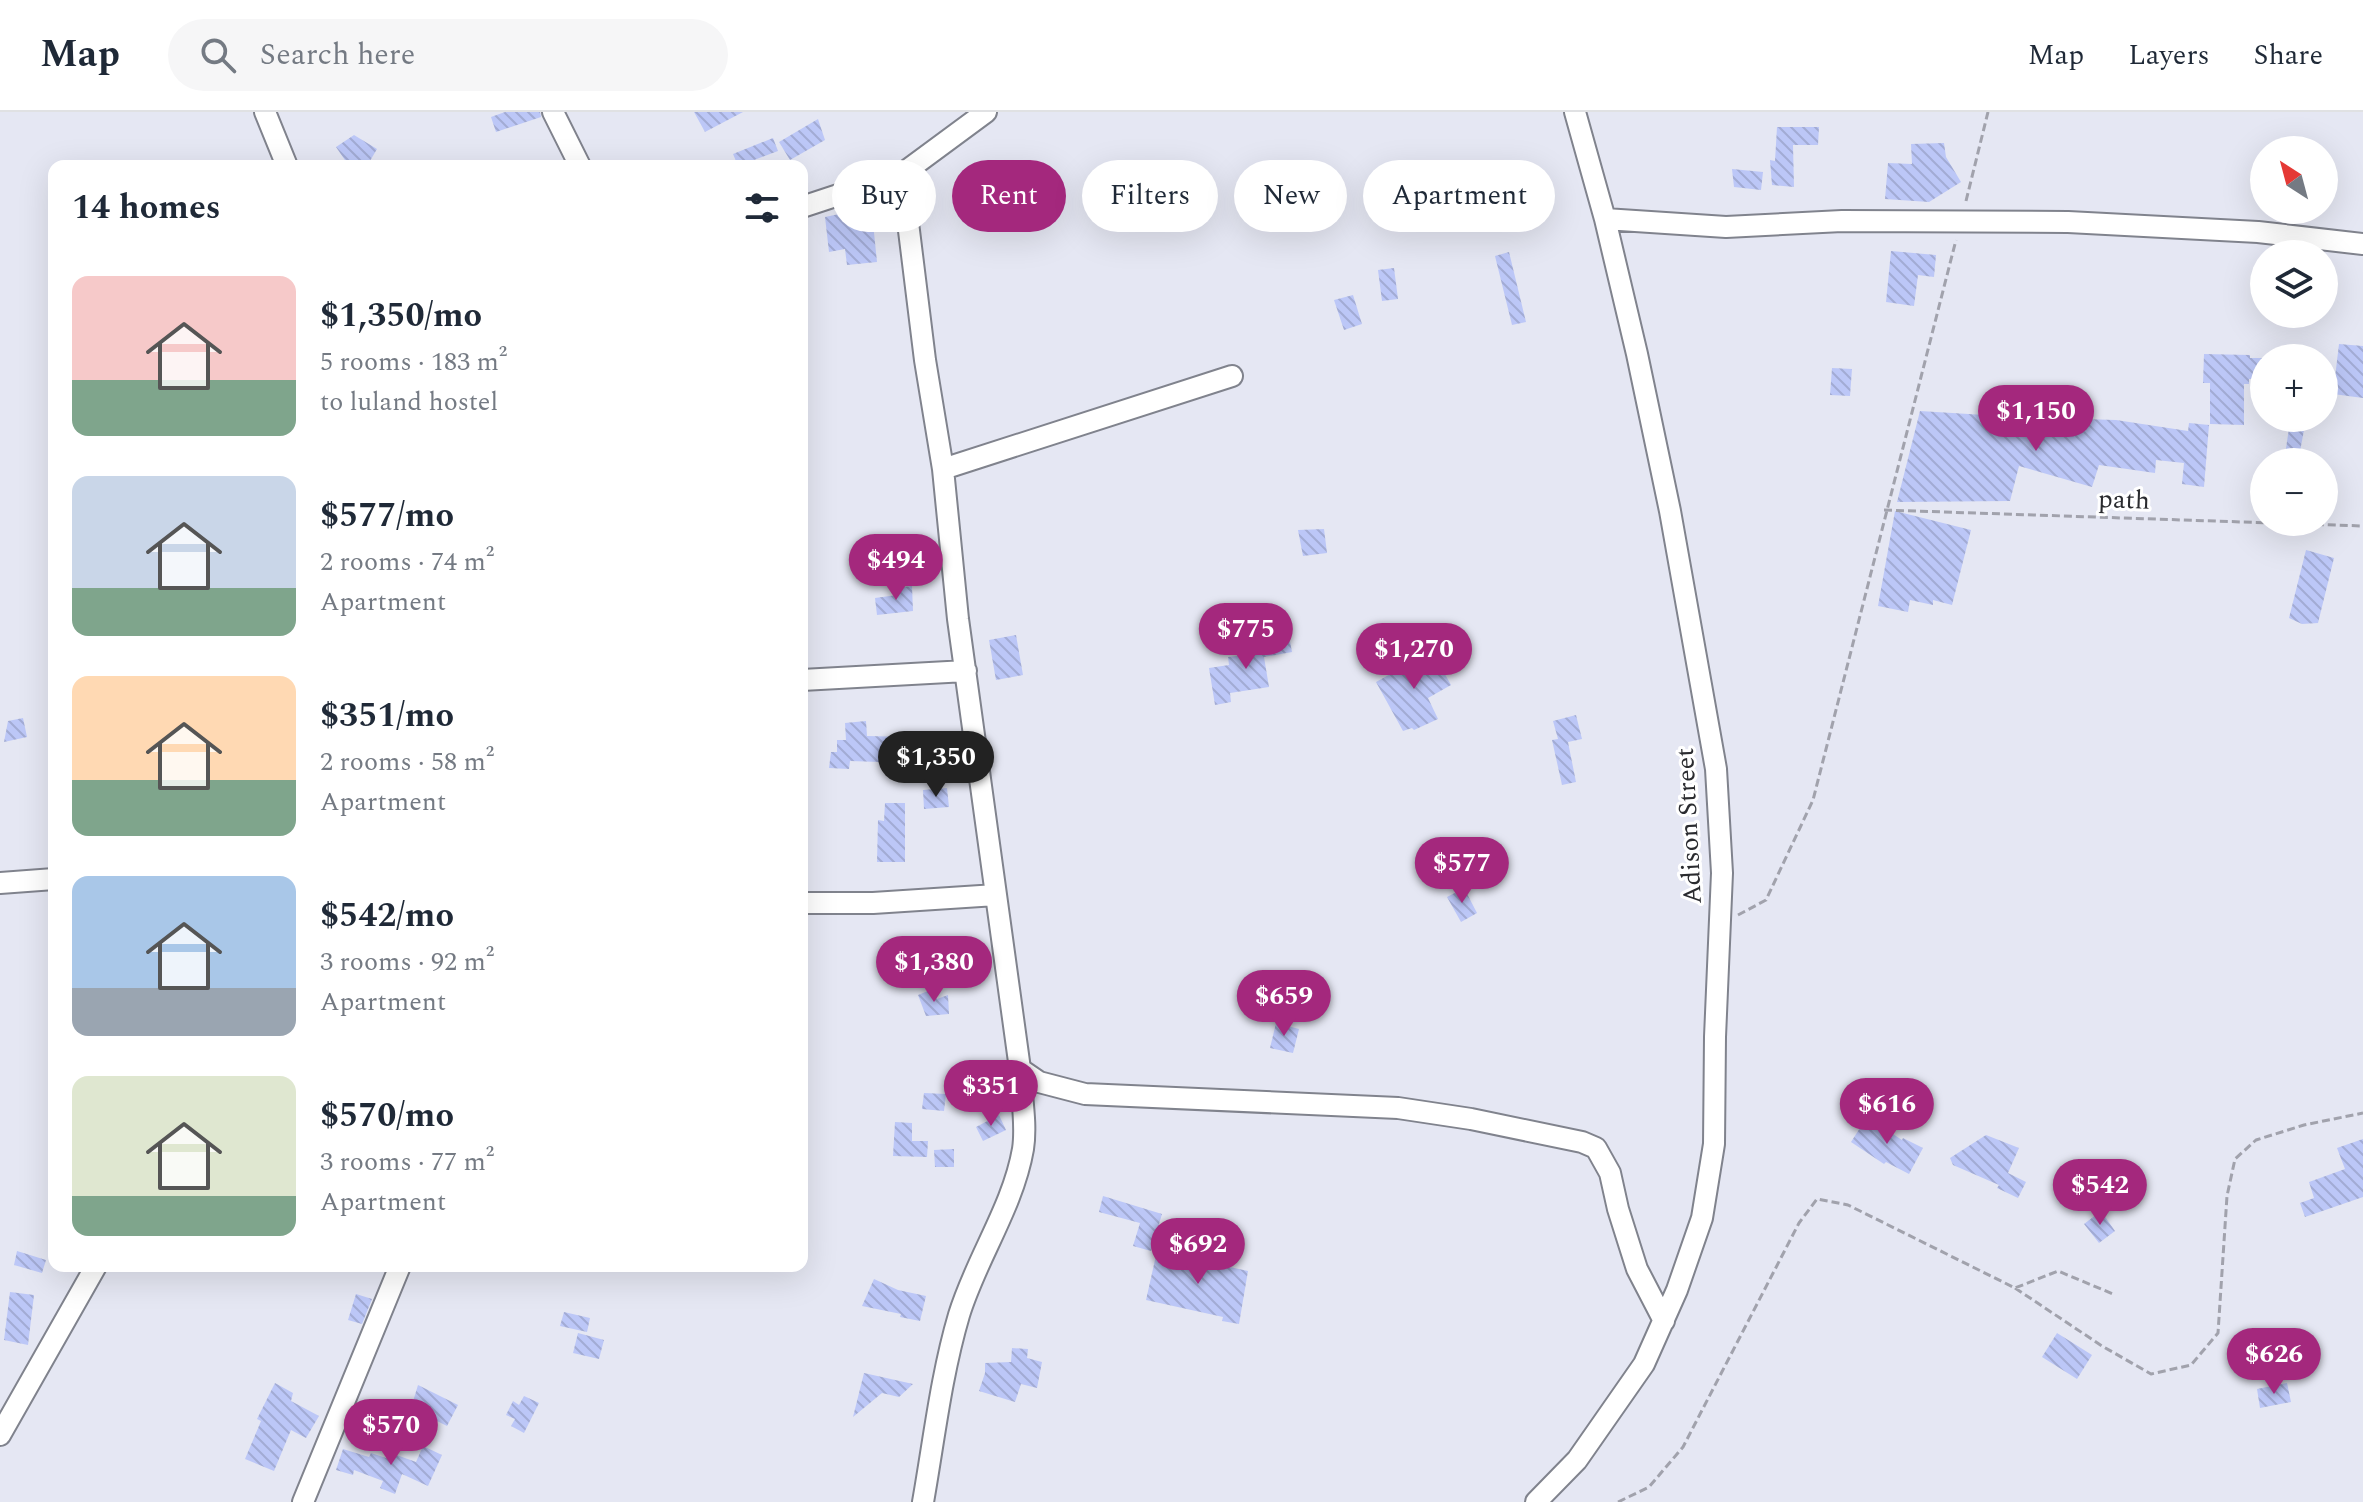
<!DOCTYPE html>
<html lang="en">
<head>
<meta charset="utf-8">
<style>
  body { margin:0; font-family:Spectral,serif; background:#f6f6f7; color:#1f2937; height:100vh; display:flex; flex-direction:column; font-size:30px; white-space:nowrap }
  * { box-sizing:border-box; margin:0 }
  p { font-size:26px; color:#747a83 }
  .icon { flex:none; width:44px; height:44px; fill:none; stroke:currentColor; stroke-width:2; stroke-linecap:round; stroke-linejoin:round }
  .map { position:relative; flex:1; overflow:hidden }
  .details { position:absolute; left:48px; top:48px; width:760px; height:1112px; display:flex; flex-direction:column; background:#fff; border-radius:16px; box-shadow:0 8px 32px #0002 }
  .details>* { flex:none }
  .top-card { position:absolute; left:832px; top:48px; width:760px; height:72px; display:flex; gap:16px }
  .needle { width:52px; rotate:324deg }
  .controls { position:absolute; left:2250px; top:24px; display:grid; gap:16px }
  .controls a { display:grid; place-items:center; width:88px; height:88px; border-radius:50%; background:#fff; box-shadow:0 8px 32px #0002; font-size:40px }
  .price { position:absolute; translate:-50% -68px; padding:0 18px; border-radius:28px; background:#a4287d; color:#fff; font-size:26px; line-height:52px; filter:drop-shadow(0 2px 4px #0008) }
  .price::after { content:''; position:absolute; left:50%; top:48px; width:24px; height:18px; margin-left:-12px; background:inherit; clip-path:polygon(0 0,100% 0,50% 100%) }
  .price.selected { background:#222; color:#fff }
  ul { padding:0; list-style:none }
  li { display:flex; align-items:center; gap:24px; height:200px; padding:0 24px }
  li span { display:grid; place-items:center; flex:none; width:224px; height:160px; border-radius:16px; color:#555 }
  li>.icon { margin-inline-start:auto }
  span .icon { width:96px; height:96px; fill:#fffc; stroke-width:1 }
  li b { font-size:34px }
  h2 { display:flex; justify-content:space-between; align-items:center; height:96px; padding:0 24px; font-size:34px }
  .chip { padding:0 28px; border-radius:36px; background:#fff; box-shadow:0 8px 32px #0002; font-size:28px; line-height:72px }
  .chip.selected { background:#a4287d; color:#fff }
  header { display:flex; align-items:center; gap:48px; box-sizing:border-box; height:112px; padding:0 40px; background:#fff; border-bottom:2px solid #e0e1e3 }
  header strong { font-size:38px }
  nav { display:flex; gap:44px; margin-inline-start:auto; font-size:28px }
  .search { width:560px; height:72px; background:#f6f6f7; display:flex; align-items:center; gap:20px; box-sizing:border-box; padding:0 28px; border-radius:44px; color:#747a83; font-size:30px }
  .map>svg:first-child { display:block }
  .building { fill:url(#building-back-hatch) }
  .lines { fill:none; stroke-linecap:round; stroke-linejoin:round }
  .minor-casing { stroke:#80838d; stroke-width:24 }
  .path { stroke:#a1a2ac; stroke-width:3; stroke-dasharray:8 4; stroke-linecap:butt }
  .minor { stroke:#fff; stroke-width:20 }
  .labels { text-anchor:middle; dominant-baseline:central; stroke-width:6; stroke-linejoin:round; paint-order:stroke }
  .street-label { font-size:26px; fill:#2a2b2f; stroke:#fff }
</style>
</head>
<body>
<header>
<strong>Map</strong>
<div class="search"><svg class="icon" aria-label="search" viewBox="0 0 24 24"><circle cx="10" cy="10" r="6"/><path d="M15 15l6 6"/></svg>Search here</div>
<nav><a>Map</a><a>Layers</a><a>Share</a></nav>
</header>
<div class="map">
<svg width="2363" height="1390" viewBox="0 0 2363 1390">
  <defs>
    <pattern id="building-back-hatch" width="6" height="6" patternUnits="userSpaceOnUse" patternTransform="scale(2)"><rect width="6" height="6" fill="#bcc7f7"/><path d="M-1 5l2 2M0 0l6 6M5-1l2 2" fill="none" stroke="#a2abd4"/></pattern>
  </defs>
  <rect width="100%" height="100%" fill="#e5e7f3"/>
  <!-- building -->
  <path class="building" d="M505,0h35l1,5 -45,15 -5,-15z
    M694,0h49l-38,20z
    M818,7l7,21 -35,20 -11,-18z
    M1777,15h42l-1,18h-25l1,42 -22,-2 -2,-25 5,1z
    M354,23l23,14 -10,17h-18l-13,-19z
    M773,26l5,13 -40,15 -5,-12z
    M1944,31l2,14 15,25 -32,20 -44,-3 3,-36 24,1 -1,-20z
    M1732,57l31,3 -2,18 -27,-3z
    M844,101v3l28,-3 5,49 -30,3 -2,-16 -16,3 -4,-35z
    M1891,139l45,4 -2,22 -16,-2 -4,31 -28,-4z
    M1509,140l17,70 -14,3 -17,-69z
    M1394,156l4,31 -16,2 -4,-31z
    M1353,183l9,29 -18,6 -10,-30z
    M2339,232l24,2v52l-30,-4z
    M2204,242l46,1v3h14v21h-15v5h-5v41l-34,-1v-41h-7z
    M1832,256l20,1 -2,27 -20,-1z
    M1920,299l97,6 99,3 72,11 1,-8 20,2 -5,62 -22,-3 2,-21 -28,-3 -1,13 -56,-8 -7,22 -73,-21 -9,35 -113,1z
    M2289,316l15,2 -6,32h-14z
    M1895,399l76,19 -19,75 -19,-5v5l-23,-5 -2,12 -30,-6z
    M1324,417l3,24 -24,3 -5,-26z
    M2306,438l28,8 -16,65 -16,1 -13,-6z
    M912,474l1,25 -36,4 -2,-17 22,-3 -1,-7z
    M1016,523l7,40 -27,5 -7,-40z
    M1289,524l3,16 -28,5 5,30 -39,6 1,9 -16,3 -6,-37 20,-3 -1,-8 33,-4 -2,-11z
    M1432,539l19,34 -23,13 10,21 -24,11 -2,-2 -9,3 -27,-49z
    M1576,603l6,24 -14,3 8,40 -14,3 -10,-45 6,-1 -5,-18z
    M23,606l4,19 -23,5 4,-21z
    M866,609l1,15 43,1 -1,26 -59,-2 -1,8 -20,-1 2,-16h6v-12h9l-1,-17z
    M947,676l2,19 -25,2 -1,-19z
    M885,691h20v59h-28l1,-42 6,1z
    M1464,776l13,25 -16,9 -14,-25z
    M933,877l4,10 11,-4 1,19 -23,2 -8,-21z
    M1276,911l23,6 -6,24 -23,-5z
    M924,981l22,1 -2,17 -22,-2z
    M999,1003l7,15 -23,11 -7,-14z
    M1867,1005l35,23 1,-2 20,10 -14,26 -23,-12 -2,2 -33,-22z
    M895,1010l17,1v18h16l-1,16 -34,-1z
    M1986,1023l33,13 -11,25 18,9 -8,16 -21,-10 2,-3 -46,-20 -3,-7z
    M2363,1027v58l-58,20 -5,-14 14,-5 -5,-16 36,-13 -8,-21z
    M954,1037v18h-19l-1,-17z
    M1103,1084l59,18 -11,37 -18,-5 7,-23 -41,-11z
    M2101,1099l14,20 -16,12 -15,-19z
    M17,1139l29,9 -4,13 -28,-8z
    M1157,1139l91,20 -9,53 -17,-3 1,-4 -77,-17z
    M874,1167l24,11 28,6 -6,25 -20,-4 1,-3 -39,-8z
    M10,1180l24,3 -6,50 -24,-5z
    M356,1182l16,5 -10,25 -14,-4z
    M564,1200l26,6 -3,14 -27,-6z
    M578,1221l26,7 -5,19 -26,-6z
    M2057,1221l35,22 -15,24 -35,-22z
    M1012,1236l16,1 -1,9 15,4 -5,26 -16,-4 -6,18 -36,-11 6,-18v-10l26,-1z
    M864,1261l49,11 -14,13 -17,-4 -29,24z
    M275,1271l18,10 -2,8 28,15 -13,22 -15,-8 -17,41 -29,-12 16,-38 -4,-2z
    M2287,1271l4,19 -31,6 -3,-19z
    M418,1273l40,20 -11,21 -36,-18z
    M524,1284l15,7 -15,30 -13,-7 4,-7 -9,-4 7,-14 6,4z
    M423,1334l19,9 -14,31 -26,-12 -7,20 -15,-6 3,-7 -29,-11 -1,5 -17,-5 7,-21 26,8 2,-4 18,6 2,-6 25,9z"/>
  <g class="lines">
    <defs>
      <path id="minor" d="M265,0l22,54
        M553,0l27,54
        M902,62l23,186 18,109 15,150 62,450c1,26 7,54 3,80 -10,58 -47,110 -64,166 -18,61 -25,125 -36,187
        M802,95l100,-33 84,-62
        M1605,107l121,8 116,-6 226,1 190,10 105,12
        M943,357l289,-93
        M802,568l164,-9
        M0,771l54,-4
        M802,791h71l123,-8
        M1020,957l19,13 46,12 313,14 73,11 111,23 14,6 14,25 8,36 19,60 27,52
        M0,1323l96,-169
        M303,1390l97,-236
        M1536,1390l41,-42 67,-96 33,-74 25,-72 12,-74 1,-107 7,-164 -6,-104 -46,-258 -33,-157 -32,-135 -30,-107"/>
    </defs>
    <!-- minor casing -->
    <use href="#minor" class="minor-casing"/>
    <!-- path -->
    <path class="path" d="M1966,89l22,-89
      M1884,398l479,16
      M1738,803l28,-15 47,-100 143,-560
      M2015,1176l87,58 49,28 40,-9 27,-32 9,-137 8,-37 21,-19 48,-15 59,-12
      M1618,1390l31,-15 34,-40 116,-224 18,-24 31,6 167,83 43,-17 55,23"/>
    <!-- minor -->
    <use href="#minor" class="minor"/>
  </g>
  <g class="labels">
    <!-- street labels -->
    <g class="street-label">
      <text transform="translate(2124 388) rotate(2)">path</text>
      <text transform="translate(1689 714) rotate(-93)">Adison Street</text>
    </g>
  </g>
</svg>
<div class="controls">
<a><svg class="needle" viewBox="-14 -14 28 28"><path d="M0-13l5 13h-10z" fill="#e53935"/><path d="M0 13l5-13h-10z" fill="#747a83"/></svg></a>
<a><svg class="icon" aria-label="layers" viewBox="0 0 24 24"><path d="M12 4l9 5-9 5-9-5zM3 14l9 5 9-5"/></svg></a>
<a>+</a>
<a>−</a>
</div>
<b class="price" style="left:2036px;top:341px">$1,150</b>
<b class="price" style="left:896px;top:490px">$494</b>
<b class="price" style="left:1246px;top:559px">$775</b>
<b class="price" style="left:1414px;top:579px">$1,270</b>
<b class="price selected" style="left:936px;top:687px">$1,350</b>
<b class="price" style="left:1462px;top:793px">$577</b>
<b class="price" style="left:934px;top:892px">$1,380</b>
<b class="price" style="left:1284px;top:926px">$659</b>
<b class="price" style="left:991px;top:1016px">$351</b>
<b class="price" style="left:1887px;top:1034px">$616</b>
<b class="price" style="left:2100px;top:1115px">$542</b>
<b class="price" style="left:1198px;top:1174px">$692</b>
<b class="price" style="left:2274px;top:1284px">$626</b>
<b class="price" style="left:391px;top:1355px">$570</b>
<div class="top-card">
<a class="chip">Buy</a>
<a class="chip selected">Rent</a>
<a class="chip">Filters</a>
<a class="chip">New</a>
<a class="chip">Apartment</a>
</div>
<section class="details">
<h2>14 homes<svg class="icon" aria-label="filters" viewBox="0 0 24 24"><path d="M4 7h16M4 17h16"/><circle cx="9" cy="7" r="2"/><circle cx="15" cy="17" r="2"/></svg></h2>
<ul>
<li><span style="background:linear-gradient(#f6c9c9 65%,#7fa58c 0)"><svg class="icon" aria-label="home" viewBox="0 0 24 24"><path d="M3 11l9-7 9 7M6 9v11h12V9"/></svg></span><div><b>$1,350/mo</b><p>5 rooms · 183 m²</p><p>to luland hostel</p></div></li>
<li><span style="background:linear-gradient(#c9d6e8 70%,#7fa58c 0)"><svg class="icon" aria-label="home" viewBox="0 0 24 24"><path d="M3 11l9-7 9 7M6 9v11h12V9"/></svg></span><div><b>$577/mo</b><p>2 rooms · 74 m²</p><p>Apartment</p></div></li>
<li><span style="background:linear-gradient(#ffd9b3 65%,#7fa58c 0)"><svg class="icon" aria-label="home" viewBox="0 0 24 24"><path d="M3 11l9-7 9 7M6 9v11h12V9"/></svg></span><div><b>$351/mo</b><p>2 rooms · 58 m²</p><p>Apartment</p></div></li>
<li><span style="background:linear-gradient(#a9c7e8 70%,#9aa5b1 0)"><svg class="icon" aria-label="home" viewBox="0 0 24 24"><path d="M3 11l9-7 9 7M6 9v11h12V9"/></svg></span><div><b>$542/mo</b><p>3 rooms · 92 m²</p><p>Apartment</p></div></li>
<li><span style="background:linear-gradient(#dfe7d0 75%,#7fa58c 0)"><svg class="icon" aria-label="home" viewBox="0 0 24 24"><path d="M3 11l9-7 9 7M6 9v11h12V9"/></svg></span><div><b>$570/mo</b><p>3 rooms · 77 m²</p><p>Apartment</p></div></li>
</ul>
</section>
</div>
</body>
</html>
